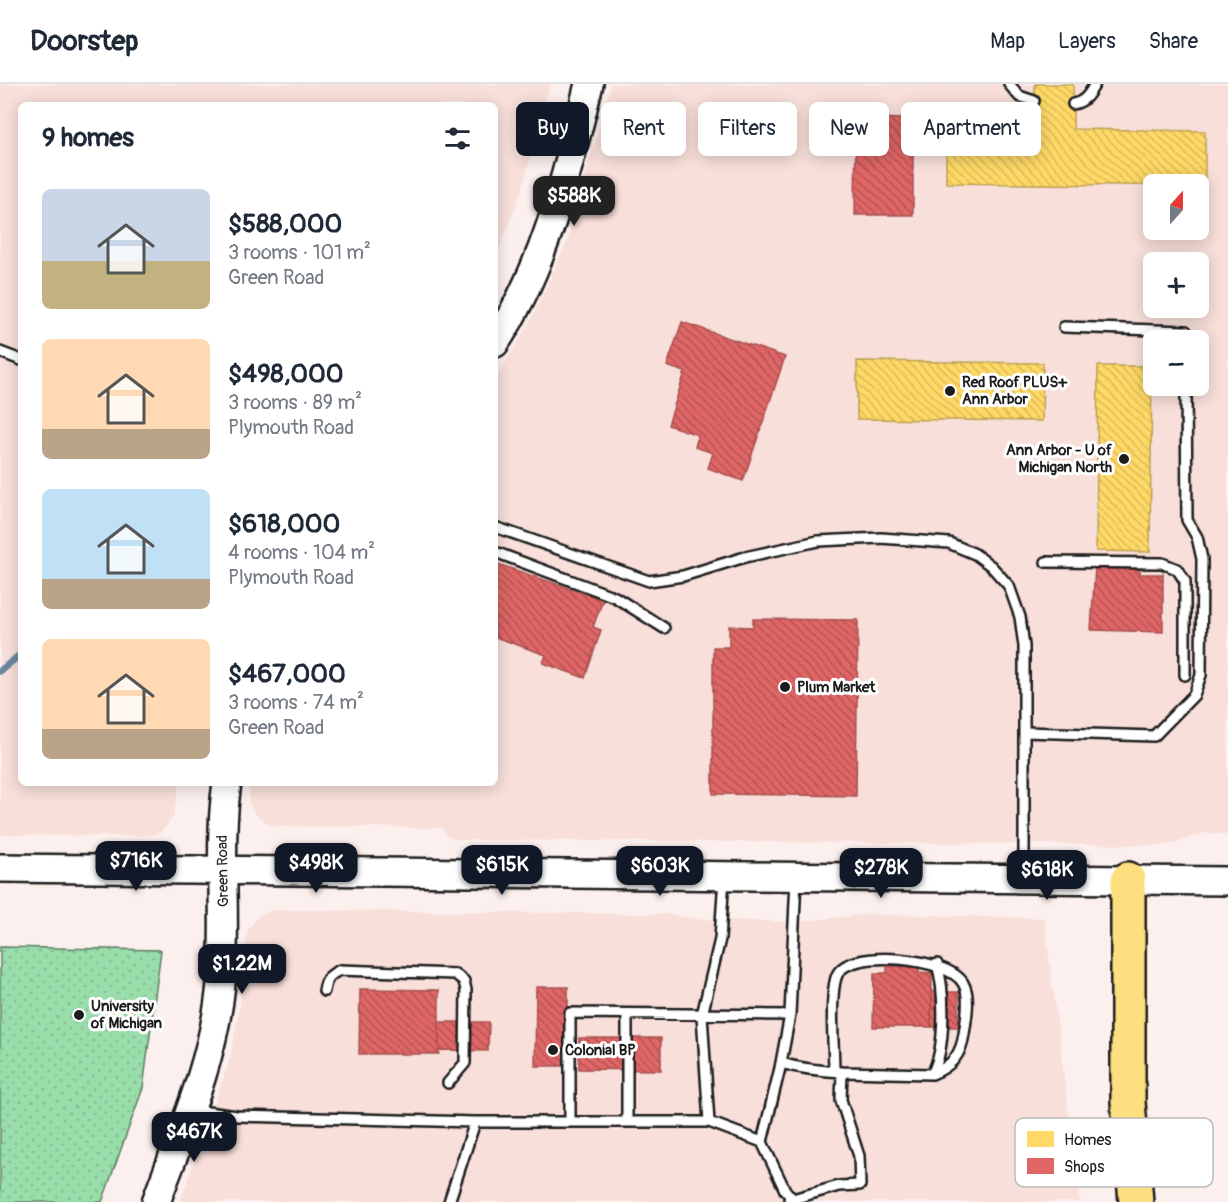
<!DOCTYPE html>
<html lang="en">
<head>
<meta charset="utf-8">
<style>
  body { margin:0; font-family:Pangolin,sans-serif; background:#f2f2f3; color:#1f2937; height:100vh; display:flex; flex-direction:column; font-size:22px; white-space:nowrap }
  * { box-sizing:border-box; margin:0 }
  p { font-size:20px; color:#747a83 }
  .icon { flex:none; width:33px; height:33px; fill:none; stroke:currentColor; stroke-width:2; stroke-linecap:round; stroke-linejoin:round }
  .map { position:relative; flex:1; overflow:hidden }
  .details { position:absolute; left:18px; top:18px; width:480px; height:684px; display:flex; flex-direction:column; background:#fff; border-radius:9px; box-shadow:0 3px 15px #0003 }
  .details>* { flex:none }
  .banner { position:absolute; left:516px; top:18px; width:570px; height:54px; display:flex; gap:12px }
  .needle { width:39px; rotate:21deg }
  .controls { position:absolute; left:1143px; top:90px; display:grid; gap:12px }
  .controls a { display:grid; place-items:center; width:66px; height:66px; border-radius:9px; background:#fff; box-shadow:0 3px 15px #0003; font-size:30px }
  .price { position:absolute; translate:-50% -51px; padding:0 14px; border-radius:12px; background:#111827; color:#fff; font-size:20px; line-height:39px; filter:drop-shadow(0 2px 3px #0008) }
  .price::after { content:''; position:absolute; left:50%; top:36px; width:18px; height:14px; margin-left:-9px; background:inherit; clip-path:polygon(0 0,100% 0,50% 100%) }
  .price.selected { background:#222; color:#fff }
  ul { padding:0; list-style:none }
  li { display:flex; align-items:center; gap:18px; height:150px; padding:0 24px }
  li span { display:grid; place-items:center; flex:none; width:168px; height:120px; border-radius:9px; color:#555 }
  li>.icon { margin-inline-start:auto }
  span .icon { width:72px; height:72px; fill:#fffc; stroke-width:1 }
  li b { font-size:26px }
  h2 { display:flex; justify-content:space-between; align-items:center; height:72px; padding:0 24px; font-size:26px }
  .pill { padding:0 21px; border-radius:9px; background:#fff; box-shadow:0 3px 15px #0003; font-size:21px; line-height:54px }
  .pill.selected { background:#111827; color:#fff }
  header { display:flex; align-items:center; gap:36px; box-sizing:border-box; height:84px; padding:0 30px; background:#fff; border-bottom:2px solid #e0e1e3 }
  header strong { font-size:28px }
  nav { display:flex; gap:33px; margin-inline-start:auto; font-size:21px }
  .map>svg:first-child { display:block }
  .built { fill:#f8dfd9; fill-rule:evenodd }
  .grass { fill:url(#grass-dots); stroke:#5a7c63; stroke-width:1.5 }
  .homes { fill:url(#homes-back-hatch); stroke:#bba050; stroke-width:1.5 }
  .shops { fill:url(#shops-back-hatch); stroke:#a55050; stroke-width:1.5 }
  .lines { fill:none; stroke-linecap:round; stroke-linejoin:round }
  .stream { stroke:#6988a1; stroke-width:7 }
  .lane-casing { stroke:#1c1c1c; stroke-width:14 }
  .secondary-casing { stroke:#1c1c1c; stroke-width:32 }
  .highway-casing { stroke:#1c1c1c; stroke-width:38 }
  .lane { stroke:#fff; stroke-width:9 }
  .secondary { stroke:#fff; stroke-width:27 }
  .highway { stroke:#fedf80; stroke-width:33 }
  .poi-dot { fill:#1c1c1c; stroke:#fff; stroke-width:2 }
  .labels { text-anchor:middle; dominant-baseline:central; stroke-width:6; stroke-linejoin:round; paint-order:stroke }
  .poi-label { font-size:15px; font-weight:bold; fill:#1c1c1c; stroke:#fff; text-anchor:start }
  .street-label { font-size:15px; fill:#1c1c1c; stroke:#fff }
  .key { fill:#fff; stroke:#bbb; stroke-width:1.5 }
  .key-label { font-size:16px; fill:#1c1c1c }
</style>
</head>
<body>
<header>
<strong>Doorstep</strong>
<nav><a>Map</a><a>Layers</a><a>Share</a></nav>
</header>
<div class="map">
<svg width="1228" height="1118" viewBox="0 0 1228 1118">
  <defs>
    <pattern id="grass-dots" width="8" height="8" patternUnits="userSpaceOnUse" patternTransform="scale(1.5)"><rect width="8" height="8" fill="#98ddaa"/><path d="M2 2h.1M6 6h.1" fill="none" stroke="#82bd92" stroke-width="1.8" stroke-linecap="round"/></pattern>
    <pattern id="homes-back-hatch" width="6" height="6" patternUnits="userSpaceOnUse" patternTransform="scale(1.5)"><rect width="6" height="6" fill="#ffd966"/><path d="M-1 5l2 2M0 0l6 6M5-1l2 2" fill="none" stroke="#daba58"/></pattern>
    <pattern id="shops-back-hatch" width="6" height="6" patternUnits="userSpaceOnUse" patternTransform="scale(1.5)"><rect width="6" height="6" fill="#e06666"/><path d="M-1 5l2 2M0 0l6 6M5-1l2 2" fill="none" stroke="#b55353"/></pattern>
  </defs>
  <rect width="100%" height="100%" fill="#fcf0ee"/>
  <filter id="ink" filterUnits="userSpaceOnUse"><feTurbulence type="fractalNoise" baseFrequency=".0167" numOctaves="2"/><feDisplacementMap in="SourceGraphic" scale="12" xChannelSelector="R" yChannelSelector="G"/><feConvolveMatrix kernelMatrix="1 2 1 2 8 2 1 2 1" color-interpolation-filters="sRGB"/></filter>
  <g filter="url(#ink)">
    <!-- built -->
    <path class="built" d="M0,0h550l-28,106 -27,70v-155h-474v678h159l-7,35 -13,15 -16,3 -144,-1z
      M611,0h617v751l-23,-2 -37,12 -707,-5 -14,-3 -5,-9 -169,-2 -7,-3 -13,-11 -4,-10v-19h246v-402l36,-61 36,-78zM1154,100h44v46h-44zM1154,178h44v46h-44zM1154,256h44v46h-44z
      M286,826l380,4 32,5 94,3 78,-8 174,4 36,284h-900l50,-143 11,-60 5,-62 3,-9 10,-13 15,-5z"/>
    <!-- grass -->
    <path class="grass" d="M0,863l161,3 -18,138 -41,114h-102z"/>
    <!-- homes -->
    <path class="homes" d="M1035,0h38v45l132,2v55l-259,-3v-56h88z
      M857,277l186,2 -1,58 -185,-2z
      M1098,282h54l-2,186 -54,-1z"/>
    <!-- shops -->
    <path class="shops" d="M856,34l57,1v96h-58z
      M682,238l103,35 -42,124 -35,-13 5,-15 -18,-6 3,-12 -30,-10 17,-53 -18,-6z
      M495,479l108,37 -10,27 8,3 -16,48 -42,-15 3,-8 -51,-18z
      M1095,483l45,1v6h23v58l-72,-2z
      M753,535l105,1 -2,176 -143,-2v-147h16v-21l24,1z
      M887,882l32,1v5l13,1 -1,19h28l-1,35h-85l1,-54h13z
      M887,882l32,1v5l13,1 -1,54h-58l1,-54h13z
      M536,903h32v79h-33z
      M360,905l79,1v64h-80z
      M439,938h50l-1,29 -49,-1z
      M579,954h82v32l-82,-1z"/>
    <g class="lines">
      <!-- stream -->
      <path class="stream" d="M0,587l21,-17"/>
      <defs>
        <path id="lane" d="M1009,0l10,12 15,5
          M1073,20c12,-2 16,-10 22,-20
          M1064,243l122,4v9
          M0,268l21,8
          M495,443l154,54 34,-5 62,-19 73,-16 63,-3 68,5 26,11 16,12 18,20 11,31 4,29v230
          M495,468l120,45 49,31
          M1046,478l116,1 15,6 8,12v94
          M1024,648l130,4 40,-41 7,-20 1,-116 -5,-22 -10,-17 -1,-134
          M724,793l-4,62 -18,76 7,107 53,20
          M324,907c2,-12 5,-16 16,-21l115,4 9,7 2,9 -1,73 -17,20
          M781,979c20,6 40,8 61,9l90,2c20,-8 29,-19 32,-40 2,-14 7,-38 -1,-51 -14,-25 -114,-36 -126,-8 -8,19 -3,74 -3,96
          M932,990c14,-25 13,-83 5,-110
          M193,1026l44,6 238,6h234
          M570,1037v-108l220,2
          M627,1038v-107
          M789,1116l50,-14 21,-1 -1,-29 -18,-56 1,-28
          M449,1118l26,-80
          M795,1118l-10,-12 -23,-48 18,-74 10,-53 6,-137"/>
        <path id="secondary" d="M495,259c51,-77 72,-170 94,-259
          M0,784l1228,13
          M156,1118c26,-71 58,-142 65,-218 7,-67 -4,-134 6,-201"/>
        <path id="highway" d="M1128,795v223l8,100"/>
      </defs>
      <!-- lane casing -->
      <use href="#lane" class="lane-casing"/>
      <!-- secondary casing -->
      <use href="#secondary" class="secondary-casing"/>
      <!-- highway casing -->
      <use href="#highway" class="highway-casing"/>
      <!-- lane -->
      <use href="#lane" class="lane"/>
      <!-- secondary -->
      <use href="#secondary" class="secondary"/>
      <!-- highway -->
      <use href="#highway" class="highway"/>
    </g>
  </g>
  <!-- markers -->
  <g class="poi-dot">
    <circle cx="950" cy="307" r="6"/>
    <circle cx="1124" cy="375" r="6"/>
    <circle cx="785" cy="603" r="6"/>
    <circle cx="79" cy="931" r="6"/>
    <circle cx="553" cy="966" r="6"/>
  </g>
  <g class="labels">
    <!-- poi labels -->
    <g class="poi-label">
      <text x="962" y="298">Red Roof PLUS+<tspan x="962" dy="17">Ann Arbor</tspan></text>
      <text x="1112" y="366" text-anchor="end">Ann Arbor - U of<tspan x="1112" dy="17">Michigan North</tspan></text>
      <text x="797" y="603">Plum Market</text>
      <text x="91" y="922">University<tspan x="91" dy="17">of Michigan</tspan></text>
      <text x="565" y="966">Colonial BP</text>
    </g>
    <!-- street labels -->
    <g class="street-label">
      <text transform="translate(223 787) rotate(-91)">Green Road</text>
    </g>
  </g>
  <!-- legend -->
  <rect x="1015" y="1034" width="198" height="69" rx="9" class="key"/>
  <rect x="1027" y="1047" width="27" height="16" fill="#ffd966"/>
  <rect x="1027" y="1074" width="27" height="16" fill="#e06666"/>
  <g class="key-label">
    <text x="1064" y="1061">Homes</text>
    <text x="1064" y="1088">Shops</text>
  </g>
</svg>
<div class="controls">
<a><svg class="needle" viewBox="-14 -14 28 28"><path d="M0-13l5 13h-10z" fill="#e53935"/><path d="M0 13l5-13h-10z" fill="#747a83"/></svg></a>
<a>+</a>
<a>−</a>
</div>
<b class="price selected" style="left:574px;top:143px">$588K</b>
<b class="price" style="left:136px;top:808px">$716K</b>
<b class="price" style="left:316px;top:810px">$498K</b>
<b class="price" style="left:502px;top:812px">$615K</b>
<b class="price" style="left:660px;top:813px">$603K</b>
<b class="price" style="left:881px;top:815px">$278K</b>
<b class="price" style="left:1047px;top:817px">$618K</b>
<b class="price" style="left:242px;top:911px">$1.22M</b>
<b class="price" style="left:194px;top:1079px">$467K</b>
<div class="banner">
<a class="pill selected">Buy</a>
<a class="pill">Rent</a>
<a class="pill">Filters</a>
<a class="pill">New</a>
<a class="pill">Apartment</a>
</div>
<section class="details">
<h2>9 homes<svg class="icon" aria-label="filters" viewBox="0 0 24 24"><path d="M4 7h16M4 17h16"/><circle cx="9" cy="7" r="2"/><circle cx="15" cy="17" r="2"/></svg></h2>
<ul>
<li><span style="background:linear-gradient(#c9d6e8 60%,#c2b280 0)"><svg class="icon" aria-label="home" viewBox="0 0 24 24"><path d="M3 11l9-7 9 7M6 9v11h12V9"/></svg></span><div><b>$588,000</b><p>3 rooms · 101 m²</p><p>Green Road</p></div></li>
<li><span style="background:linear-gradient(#ffd9b3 75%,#b9a48a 0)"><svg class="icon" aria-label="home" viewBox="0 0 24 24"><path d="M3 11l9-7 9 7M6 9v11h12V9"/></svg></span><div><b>$498,000</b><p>3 rooms · 89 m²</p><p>Plymouth Road</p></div></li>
<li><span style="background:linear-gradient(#bfe0f5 75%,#b9a48a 0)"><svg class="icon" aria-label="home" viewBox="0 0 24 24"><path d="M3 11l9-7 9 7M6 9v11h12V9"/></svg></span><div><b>$618,000</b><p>4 rooms · 104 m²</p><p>Plymouth Road</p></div></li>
<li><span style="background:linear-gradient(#ffd9b3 75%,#b9a48a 0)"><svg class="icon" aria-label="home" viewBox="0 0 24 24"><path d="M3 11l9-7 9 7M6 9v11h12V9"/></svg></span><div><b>$467,000</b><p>3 rooms · 74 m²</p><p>Green Road</p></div></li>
</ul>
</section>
</div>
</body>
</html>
